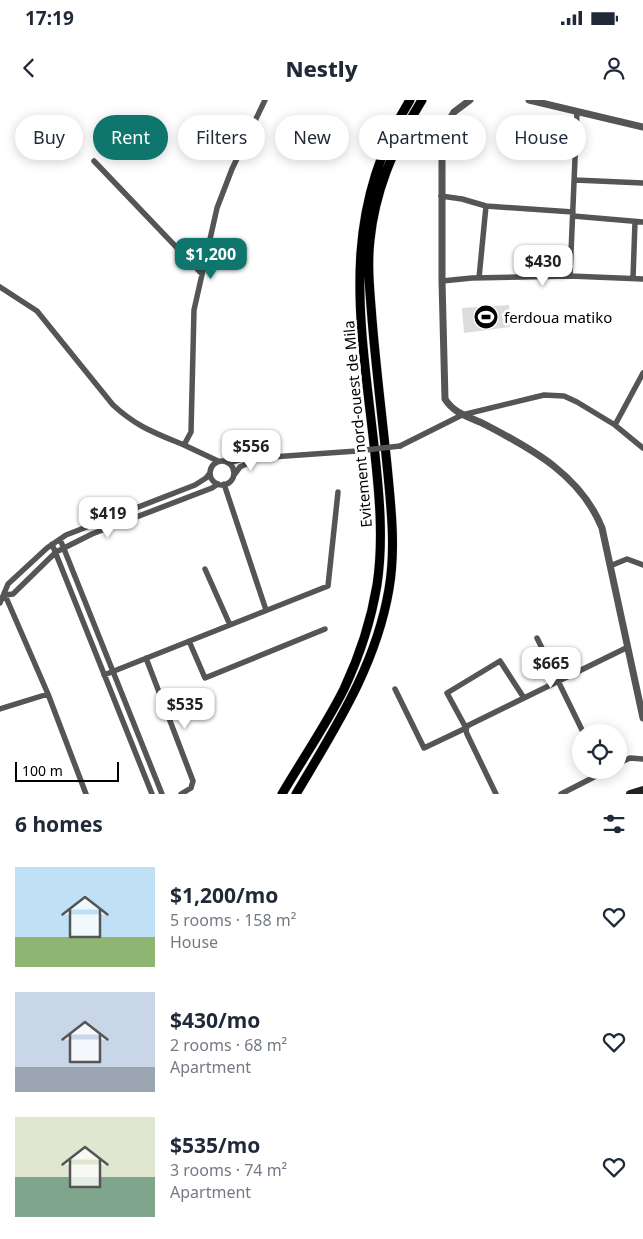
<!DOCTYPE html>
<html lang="en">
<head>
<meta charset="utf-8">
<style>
  body { margin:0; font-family:"Noto Sans",sans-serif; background:#f6f6f7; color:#1f2937; height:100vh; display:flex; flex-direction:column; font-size:19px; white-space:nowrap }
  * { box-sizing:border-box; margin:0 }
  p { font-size:16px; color:#747a83 }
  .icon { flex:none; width:28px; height:28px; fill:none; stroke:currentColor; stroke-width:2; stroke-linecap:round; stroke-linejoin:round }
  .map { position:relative; height:694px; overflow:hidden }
  .drawer { display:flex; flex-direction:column; background:#fff; flex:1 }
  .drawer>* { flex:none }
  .guide { position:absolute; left:15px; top:15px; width:614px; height:45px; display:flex; gap:10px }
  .tools { position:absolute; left:572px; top:624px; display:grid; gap:10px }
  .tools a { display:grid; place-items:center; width:55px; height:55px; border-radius:50%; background:#fff; box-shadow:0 2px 12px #0003; font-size:25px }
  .scale { position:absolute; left:15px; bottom:12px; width:104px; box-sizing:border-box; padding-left:5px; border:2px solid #000; border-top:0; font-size:14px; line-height:18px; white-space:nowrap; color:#000; -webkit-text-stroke:4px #fff; paint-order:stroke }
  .price { position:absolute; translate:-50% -42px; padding:0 11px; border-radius:10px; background:#fff; color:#222; font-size:16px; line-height:32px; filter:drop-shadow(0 1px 2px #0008) }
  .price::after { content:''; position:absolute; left:50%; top:30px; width:15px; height:11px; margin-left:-8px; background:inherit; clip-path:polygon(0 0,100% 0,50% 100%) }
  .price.on { background:#0f766e; color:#fff }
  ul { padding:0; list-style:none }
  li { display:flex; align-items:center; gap:15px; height:125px; padding:0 15px }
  li span { display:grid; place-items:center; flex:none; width:140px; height:100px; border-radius:0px; color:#555 }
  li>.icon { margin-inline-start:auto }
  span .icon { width:60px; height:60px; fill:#fffc; stroke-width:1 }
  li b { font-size:21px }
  h2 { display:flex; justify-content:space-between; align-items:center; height:60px; padding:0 15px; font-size:21px }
  .pill { padding:0 18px; border-radius:22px; background:#fff; box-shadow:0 2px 12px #0003; font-size:18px; line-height:45px }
  .pill.on { background:#0f766e; color:#fff }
  .status { display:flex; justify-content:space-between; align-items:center; height:35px; padding:0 25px; background:#fff; direction:ltr }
  .status svg { height:14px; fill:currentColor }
  header { display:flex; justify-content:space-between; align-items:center; height:65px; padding:0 15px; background:#fff; font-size:22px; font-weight:800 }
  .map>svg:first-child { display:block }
  .green { fill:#dcdcdc }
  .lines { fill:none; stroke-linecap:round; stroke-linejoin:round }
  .trunk-casing { stroke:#dbdbdb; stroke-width:10 }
  .minor { stroke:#555; stroke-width:5.5 }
  .tertiary { stroke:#555; stroke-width:7 }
  .secondary { stroke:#222; stroke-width:8 }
  .trunk { stroke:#000; stroke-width:9 }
  .minor-bridge { stroke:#555; stroke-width:5.5 }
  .labels { text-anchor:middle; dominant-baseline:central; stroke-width:5; stroke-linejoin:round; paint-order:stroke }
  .poi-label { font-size:15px; fill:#000; stroke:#fff; text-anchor:start }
  .street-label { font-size:15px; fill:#000; stroke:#fff }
</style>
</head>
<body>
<div class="status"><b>17:19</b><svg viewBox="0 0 49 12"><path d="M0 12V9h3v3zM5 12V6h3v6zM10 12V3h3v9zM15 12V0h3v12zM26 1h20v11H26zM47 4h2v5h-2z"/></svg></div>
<header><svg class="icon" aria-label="back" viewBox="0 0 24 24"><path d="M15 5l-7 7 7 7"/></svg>Nestly<svg class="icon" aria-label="person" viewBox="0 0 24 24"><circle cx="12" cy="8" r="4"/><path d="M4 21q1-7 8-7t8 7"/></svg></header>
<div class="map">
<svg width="643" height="694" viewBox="0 0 643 694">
  <rect width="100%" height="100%" fill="#fff"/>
  <!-- green -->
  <path class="green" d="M509,205l1,22 -46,6 -2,-25z"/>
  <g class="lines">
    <defs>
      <path id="trunk" d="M282,694c20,-34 44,-69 62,-105 15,-32 27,-68 33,-104 7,-46 2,-94 -3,-140 -14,-125 -35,-231 36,-345
        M296,694c39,-66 80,-128 93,-205 7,-40 2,-83 -2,-124 -5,-49 -11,-97 -15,-146 -2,-26 -5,-53 -2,-79 5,-51 25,-97 52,-140"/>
    </defs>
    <!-- trunk casing -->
    <use href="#trunk" class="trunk-casing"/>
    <!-- minor -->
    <path class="minor" d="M94,61l108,113
      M575,80l68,3
      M441,96l21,3 24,7 87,6
      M573,116l70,6
      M570,176l7,-164
      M479,178l7,-72
      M633,178l2,-56
      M442,181l30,-3 98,-2 73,3
      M0,187l37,24 76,94c24,22 42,28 71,40
      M615,325l28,-52
      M400,346l62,-31 82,-20 20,1 13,6 38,23 28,23
      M218,361l-34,-16 7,-13 3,-122 23,-102 15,-39 33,-69
      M210 373a12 12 0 1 1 24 0a12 12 0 1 1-24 0Z
      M228,363l14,-4 115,-8
      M234,375l6,-8 14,-7
      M224,384l42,126
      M60,439l102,255
      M52,444l100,250
      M610,466l17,-7 16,6
      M205,469l25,56
      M5,495l8,-1 43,-42 36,-18 120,-46 6,-4
      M5,495l43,99 38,100
      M0,503l8,-19 39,-36 19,-13 129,-50 11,-7 4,-5
      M537,538l46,94
      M189,541l16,37 120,-49
      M146,558l47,123 -2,7 -10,6
      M104,575l224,-89 10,-94
      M395,589l29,59 42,-20 -19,-35 53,-32 24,37
      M0,609l48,-15
      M619,663l11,-5 13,1
      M496,694l-29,-60 -1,-3 1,-5 161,-79
      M561,694l41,-21 -1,-3"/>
    <!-- tertiary -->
    <path class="tertiary" d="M470,0l-16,12 -12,21v148l3,118c10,16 26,18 41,26 48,25 95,51 116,103l41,190
      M529,0l114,27"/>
    <!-- secondary -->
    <path class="secondary" d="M630,694l13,-4"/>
    <!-- trunk -->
    <use href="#trunk" class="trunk"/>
    <!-- minor-bridge -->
    <path class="minor-bridge" d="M357,351l43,-5"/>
  </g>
  <!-- icons -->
  <defs>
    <symbol id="stadium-disc" viewBox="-11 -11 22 22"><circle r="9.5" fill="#000" stroke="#fff"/><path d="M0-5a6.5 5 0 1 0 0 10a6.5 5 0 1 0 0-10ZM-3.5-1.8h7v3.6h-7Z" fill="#fff"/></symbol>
  </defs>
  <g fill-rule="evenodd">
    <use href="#stadium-disc" x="472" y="203" width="28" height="28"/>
  </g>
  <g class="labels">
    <!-- poi labels -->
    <g class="poi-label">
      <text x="504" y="217">ferdoua matiko</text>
    </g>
    <!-- street labels -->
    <g class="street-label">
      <text transform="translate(357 324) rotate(-95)">Evitement nord-ouest de Mila</text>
    </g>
  </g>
</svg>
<div class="tools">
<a><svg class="icon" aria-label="locate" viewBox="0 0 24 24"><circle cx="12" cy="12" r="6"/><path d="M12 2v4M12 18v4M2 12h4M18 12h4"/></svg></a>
</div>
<div class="scale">100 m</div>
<b class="price on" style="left:211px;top:180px">$1,200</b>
<b class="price" style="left:543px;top:187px">$430</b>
<b class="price" style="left:251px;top:372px">$556</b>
<b class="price" style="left:108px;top:439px">$419</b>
<b class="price" style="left:551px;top:589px">$665</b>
<b class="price" style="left:185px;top:630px">$535</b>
<div class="guide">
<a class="pill">Buy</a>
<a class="pill on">Rent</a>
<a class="pill">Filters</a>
<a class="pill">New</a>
<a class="pill">Apartment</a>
<a class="pill">House</a>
</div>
</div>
<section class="drawer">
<h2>6 homes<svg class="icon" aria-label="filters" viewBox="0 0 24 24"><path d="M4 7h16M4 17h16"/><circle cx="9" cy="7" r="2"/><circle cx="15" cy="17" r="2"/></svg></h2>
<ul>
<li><span style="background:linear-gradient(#bfe0f5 70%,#8fb573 0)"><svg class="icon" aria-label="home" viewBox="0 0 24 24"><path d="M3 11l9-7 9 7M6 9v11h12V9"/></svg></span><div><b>$1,200/mo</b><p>5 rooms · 158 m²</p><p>House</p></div><svg class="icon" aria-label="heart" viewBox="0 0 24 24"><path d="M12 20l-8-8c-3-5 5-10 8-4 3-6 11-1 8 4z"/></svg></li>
<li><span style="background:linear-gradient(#c9d6e8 75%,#9aa5b1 0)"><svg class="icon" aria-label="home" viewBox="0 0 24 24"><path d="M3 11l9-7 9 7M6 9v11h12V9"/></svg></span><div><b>$430/mo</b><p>2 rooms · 68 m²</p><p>Apartment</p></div><svg class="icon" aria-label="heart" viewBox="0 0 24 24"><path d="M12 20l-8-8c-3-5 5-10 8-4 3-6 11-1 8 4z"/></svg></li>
<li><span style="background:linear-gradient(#dfe7d0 60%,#7fa58c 0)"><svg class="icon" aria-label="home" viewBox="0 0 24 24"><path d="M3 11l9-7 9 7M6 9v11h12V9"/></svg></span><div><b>$535/mo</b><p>3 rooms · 74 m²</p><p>Apartment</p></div><svg class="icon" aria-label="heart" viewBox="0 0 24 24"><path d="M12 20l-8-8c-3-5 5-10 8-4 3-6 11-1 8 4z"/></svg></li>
</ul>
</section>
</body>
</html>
